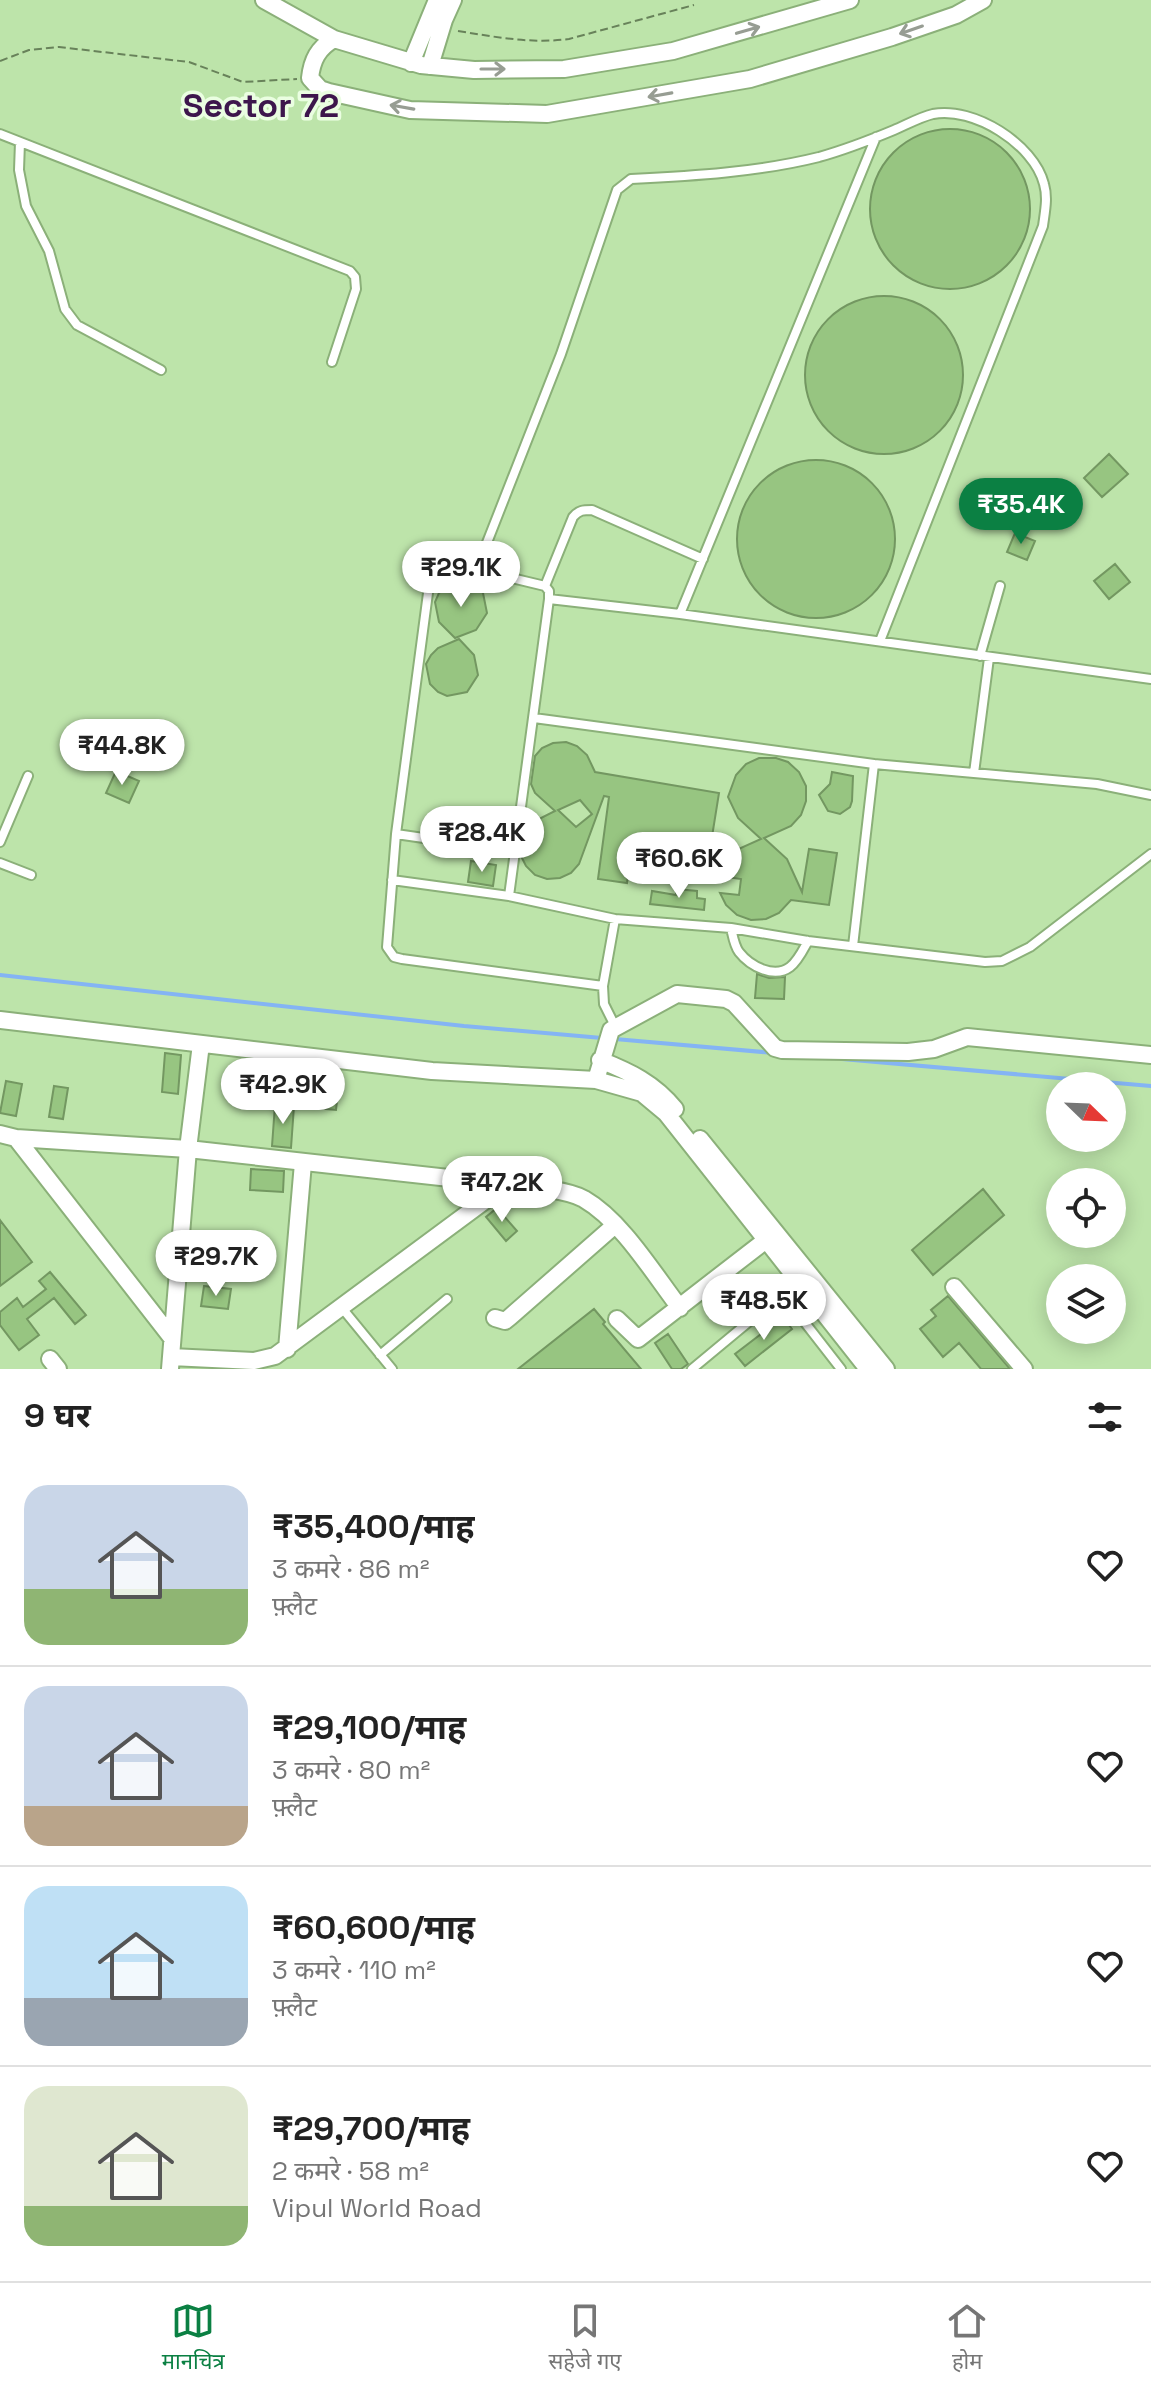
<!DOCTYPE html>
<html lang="hi">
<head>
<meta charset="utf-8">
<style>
  body { margin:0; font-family:"Space Grotesk","Noto Sans Devanagari",sans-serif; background:#f2f2f2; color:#222; height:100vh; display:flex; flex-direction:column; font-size:30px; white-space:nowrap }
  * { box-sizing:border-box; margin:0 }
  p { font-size:26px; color:#767676 }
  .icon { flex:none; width:44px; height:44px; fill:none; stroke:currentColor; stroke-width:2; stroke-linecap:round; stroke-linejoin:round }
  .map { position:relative; height:1369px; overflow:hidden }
  .sheet { display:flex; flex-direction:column; background:#fff; flex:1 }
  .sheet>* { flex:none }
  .needle { width:52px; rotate:113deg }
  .tools { position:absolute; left:1046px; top:1072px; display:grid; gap:16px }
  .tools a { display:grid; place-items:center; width:80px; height:80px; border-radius:50%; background:#fff; box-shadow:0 4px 20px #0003; font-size:40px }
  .price { position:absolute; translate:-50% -68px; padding:0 18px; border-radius:28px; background:#fff; color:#222; font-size:26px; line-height:52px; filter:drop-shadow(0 2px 4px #0008) }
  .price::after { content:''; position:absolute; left:50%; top:48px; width:24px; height:18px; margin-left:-12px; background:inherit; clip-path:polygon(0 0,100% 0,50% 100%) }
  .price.selected { background:#0b8043; color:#fff }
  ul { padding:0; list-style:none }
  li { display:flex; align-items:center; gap:24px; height:200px; padding:0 24px }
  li+li { border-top:2px solid #e0e0e0 }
  li span { display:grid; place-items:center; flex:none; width:224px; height:160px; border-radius:24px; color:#555 }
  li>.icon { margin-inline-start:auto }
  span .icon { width:96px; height:96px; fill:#fffc; stroke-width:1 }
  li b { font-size:34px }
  h2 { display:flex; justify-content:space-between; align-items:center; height:96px; padding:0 24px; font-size:34px }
  .menu { display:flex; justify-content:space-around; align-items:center; height:112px; border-top:2px solid #e0e0e0; background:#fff; font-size:22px; color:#767676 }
  .menu a { display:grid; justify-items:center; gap:4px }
  .menu .selected { color:#0b8043 }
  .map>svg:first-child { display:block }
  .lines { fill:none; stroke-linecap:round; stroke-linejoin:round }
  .stream { stroke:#84b4f4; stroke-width:4 }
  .building { fill:#97c581; stroke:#739761; stroke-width:2; fill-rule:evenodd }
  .lane-casing { stroke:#8bb079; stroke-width:12 }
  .street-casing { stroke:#8bb079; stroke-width:20 }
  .path { stroke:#68825a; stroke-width:2; stroke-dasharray:8 4; stroke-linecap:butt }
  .lane { stroke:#fff; stroke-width:8 }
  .street { stroke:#fff; stroke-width:16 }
  .oneway { stroke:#979d93 }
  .labels { text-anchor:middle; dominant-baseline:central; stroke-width:7; stroke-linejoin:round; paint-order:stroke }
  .district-label { font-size:34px; font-weight:bold; fill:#3d164c; stroke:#eafee1 }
</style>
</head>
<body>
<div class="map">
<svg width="1151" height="1369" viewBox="0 0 1151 1369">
  <rect width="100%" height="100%" fill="#bde4aa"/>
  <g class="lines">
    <!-- stream -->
    <path class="stream" d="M0,975l464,51 138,12
      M615,1039l159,14
      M842,1059l309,27"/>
  </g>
  <!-- building -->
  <path class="building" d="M870 209a80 80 0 1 1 160 0a80 80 0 1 1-160 0Z
    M805 375a79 79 0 1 1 158 0a79 79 0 1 1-158 0Z
    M1109,454l19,20 -26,23 -18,-19z
    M737 539a79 79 0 1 1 158 0a79 79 0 1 1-158 0Z
    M1015,533l20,8 -8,19 -20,-8z
    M1115,564l15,18 -21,17 -15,-18z
    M456,582l20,4 7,7 4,20 -11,17 -21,8 -16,-16 -4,-20 4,-9z
    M459,639l15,16 4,20 -11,17 -20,4 -9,-4 -8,-8 -4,-20 5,-9 7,-7z
    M566,742l11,4 10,9 8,17 124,21 -13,81 -76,-13 -3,22 -29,-4 11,-82 -5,-1 -25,68 -8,9 -11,5 -13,1 -12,-4 -9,-9 -5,-10 4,-26 8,-8 22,-11 -20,-18 -4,-9 4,-28 7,-8 11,-5zM580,800l12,14 -16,13 -18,-17z
    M759,758h17l12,4 11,10 7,14v15l-5,14 -10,11 -27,12 23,21 15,33 7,-43 28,4 -8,52 -38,-5 -12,13 -13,6 -15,1 -14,-5 -11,-10 -6,-12 19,2 2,-16 -28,-4 21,-24 27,-12 -23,-21 -10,-21 8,-22 10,-11z
    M116,771l23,10 -10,22 -23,-10z
    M832,772l21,4 -1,25 -2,6 -10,7 -12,-3 -9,-16 11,-11z
    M471,861l25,4 -3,21 -25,-4z
    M676,889l21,2v7l8,1 -1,11 -54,-6 2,-13 24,4z
    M757,974l12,4 16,-1 -1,22 -29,-1z
    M165,1053l16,2 -3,39 -16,-2z
    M319,1072l21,2 -4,36 -21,-2z
    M6,1081l16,3 -6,32 -16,-3z
    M54,1086l14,2 -5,31 -14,-2z
    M275,1105l19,1 -3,42 -19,-2z
    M251,1169l33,2 -1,21 -33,-2z
    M983,1189l21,26 -71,60 -21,-25z
    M497,1208l20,23 -11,10 -20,-24z
    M0,1220l32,42 -32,24z
    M50,1272l36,43 -11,9 -21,-26 -27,21 12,16 -20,15 -19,-25v-13l17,-14 6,9 23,-18 -7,-8z
    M204,1286l27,3 -3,20 -27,-3z
    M948,1296l62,73h-29l-22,-26 -16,14 -23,-28 16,-13 -5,-6z
    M594,1309l11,13 -2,2 38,45h-123z
    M783,1317l9,12 -47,37 -10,-12z
    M668,1334l20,30 -7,5h-9l-17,-26z"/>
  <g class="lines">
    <defs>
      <path id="lane" d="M0,134l350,137 5,6 1,12 -24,73
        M20,142l-1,28 7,36 23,45 16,58 12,16 84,45
        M481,569c-17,0 -40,-6 -51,9l-34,256 -9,113 7,10 8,2 201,27
        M545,586l28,-69c6,-7 10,-7 19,-7l111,49
        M549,599l131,15 471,65
        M680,614l196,-477
        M980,656l20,-70
        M534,718l340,46 -21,182
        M874,764l223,20 54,11
        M974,773l15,-115
        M396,834l117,17
        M0,842l28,-66
        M0,863l31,12
        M392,880l117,16 106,23 116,9 77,13 177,21 17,-1 28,-14 121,-93
        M509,896l40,-297v-8l-4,-5 -58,-14 -6,-3 -2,-6 82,-209 56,-164 14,-11c62,-3 128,-7 188,-22 25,-7 51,-17 75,-27 12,-5 26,-13 39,-16 40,-8 101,30 111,70 4,14 1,27 -1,42l-163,415
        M731,928c2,8 3,17 8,24 11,14 35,27 51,15 8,-6 13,-17 18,-26
        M615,1026l-11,-22 -1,-18 12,-67
        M792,1306l49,63
        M342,1308l50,61
        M380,1355l67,-56
        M692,1369l106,-88"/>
      <path id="street" d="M264,0l70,39
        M850,0l-177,51 -109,18 -90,1 -53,-5 -87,-26c-16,9 -22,21 -24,39l10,11 9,3 81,18 137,4 203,-35 142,-42 64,-22 27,-15
        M411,63l26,-63
        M430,66l14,-46 9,-20
        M0,1020l432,51 164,9 46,13 24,20 202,256
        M600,1060c30,12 54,23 75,49
        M596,1080l15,-50 66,-36 49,5 8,4 41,45 7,2 126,2 26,-3 33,-12 184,18
        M0,1134l16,4 172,11 360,40c12,2 25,4 36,10 38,22 69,74 96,109
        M16,1138l156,200
        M700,1139l186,230
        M954,1287l70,82
        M495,1318l10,3 5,-4 105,-92
        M617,1319l21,20 128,-99
        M287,1349l16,-186
        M171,1357l83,4 21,-5 231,-171
        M50,1359l8,10
        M170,1369l18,-220 13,-105"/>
    </defs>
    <!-- lane casing -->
    <use href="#lane" class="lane-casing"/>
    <!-- street casing -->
    <use href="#street" class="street-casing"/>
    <!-- path -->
    <path class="path" d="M458,31c38,6 73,13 111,8l125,-34
      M0,61l29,-11 30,-3 130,15 54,20 54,-3"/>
    <!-- lane -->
    <use href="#lane" class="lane"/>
    <!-- street -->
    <use href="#street" class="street"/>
  </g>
  <!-- one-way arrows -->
  <defs><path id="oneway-shaft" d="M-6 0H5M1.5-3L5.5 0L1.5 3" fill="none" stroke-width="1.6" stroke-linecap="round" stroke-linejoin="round" transform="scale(2)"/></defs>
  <g class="oneway">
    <use href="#oneway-shaft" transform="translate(748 30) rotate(-16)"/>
    <use href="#oneway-shaft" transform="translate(911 30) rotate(161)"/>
    <use href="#oneway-shaft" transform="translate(493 69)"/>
    <use href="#oneway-shaft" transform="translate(660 95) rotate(170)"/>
    <use href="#oneway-shaft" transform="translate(402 107) rotate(-170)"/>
  </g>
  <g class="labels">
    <!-- district labels -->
    <g class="district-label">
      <text x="261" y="105">Sector 72</text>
    </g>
  </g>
</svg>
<div class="tools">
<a><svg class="needle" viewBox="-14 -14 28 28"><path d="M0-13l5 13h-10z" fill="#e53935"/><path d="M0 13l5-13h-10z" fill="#767676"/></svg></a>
<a><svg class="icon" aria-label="locate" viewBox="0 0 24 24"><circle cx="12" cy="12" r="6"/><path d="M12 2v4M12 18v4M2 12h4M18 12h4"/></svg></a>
<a><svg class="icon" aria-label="layers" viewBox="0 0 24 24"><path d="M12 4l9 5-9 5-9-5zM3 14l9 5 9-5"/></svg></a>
</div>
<b class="price selected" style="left:1021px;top:546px">₹35.4K</b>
<b class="price" style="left:461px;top:609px">₹29.1K</b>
<b class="price" style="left:122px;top:787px">₹44.8K</b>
<b class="price" style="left:482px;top:874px">₹28.4K</b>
<b class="price" style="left:679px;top:900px">₹60.6K</b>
<b class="price" style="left:283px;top:1126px">₹42.9K</b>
<b class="price" style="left:502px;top:1224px">₹47.2K</b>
<b class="price" style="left:216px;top:1298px">₹29.7K</b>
<b class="price" style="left:764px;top:1342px">₹48.5K</b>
</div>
<section class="sheet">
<h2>9 घर<svg class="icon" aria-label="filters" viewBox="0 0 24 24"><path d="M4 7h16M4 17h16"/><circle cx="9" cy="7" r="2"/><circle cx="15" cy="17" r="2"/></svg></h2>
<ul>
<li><span style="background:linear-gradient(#c9d6e8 65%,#8fb573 0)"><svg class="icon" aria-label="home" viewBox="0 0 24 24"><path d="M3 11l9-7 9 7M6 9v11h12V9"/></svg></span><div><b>₹35,400/माह</b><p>3 कमरे · 86 m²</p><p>फ़्लैट</p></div><svg class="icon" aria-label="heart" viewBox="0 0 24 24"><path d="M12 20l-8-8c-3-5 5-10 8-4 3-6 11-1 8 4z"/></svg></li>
<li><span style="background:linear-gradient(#c9d6e8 75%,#b9a48a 0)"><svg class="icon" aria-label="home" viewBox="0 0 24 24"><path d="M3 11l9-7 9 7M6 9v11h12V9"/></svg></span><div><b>₹29,100/माह</b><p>3 कमरे · 80 m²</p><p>फ़्लैट</p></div><svg class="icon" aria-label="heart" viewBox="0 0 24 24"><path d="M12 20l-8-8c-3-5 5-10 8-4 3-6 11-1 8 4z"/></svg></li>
<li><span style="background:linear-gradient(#bfe0f5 70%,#9aa5b1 0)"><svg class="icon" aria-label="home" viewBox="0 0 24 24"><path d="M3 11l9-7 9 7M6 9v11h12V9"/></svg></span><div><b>₹60,600/माह</b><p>3 कमरे · 110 m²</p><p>फ़्लैट</p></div><svg class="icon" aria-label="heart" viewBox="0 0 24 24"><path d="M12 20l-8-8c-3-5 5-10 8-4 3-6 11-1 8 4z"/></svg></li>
<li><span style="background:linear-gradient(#dfe7d0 75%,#8fb573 0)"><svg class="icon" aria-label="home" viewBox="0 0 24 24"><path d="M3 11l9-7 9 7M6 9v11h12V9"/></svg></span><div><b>₹29,700/माह</b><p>2 कमरे · 58 m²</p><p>Vipul World Road</p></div><svg class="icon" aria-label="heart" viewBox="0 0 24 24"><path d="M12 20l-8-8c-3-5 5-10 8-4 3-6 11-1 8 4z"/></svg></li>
</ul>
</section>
<nav class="menu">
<a class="selected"><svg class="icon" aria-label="map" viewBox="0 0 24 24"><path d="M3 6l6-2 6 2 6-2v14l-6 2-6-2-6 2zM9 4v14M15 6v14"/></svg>मानचित्र</a>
<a><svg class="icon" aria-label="saved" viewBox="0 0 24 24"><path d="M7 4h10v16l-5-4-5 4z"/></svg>सहेजे गए</a>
<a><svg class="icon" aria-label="home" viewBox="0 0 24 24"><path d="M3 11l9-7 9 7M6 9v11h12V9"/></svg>होम</a>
</nav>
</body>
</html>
